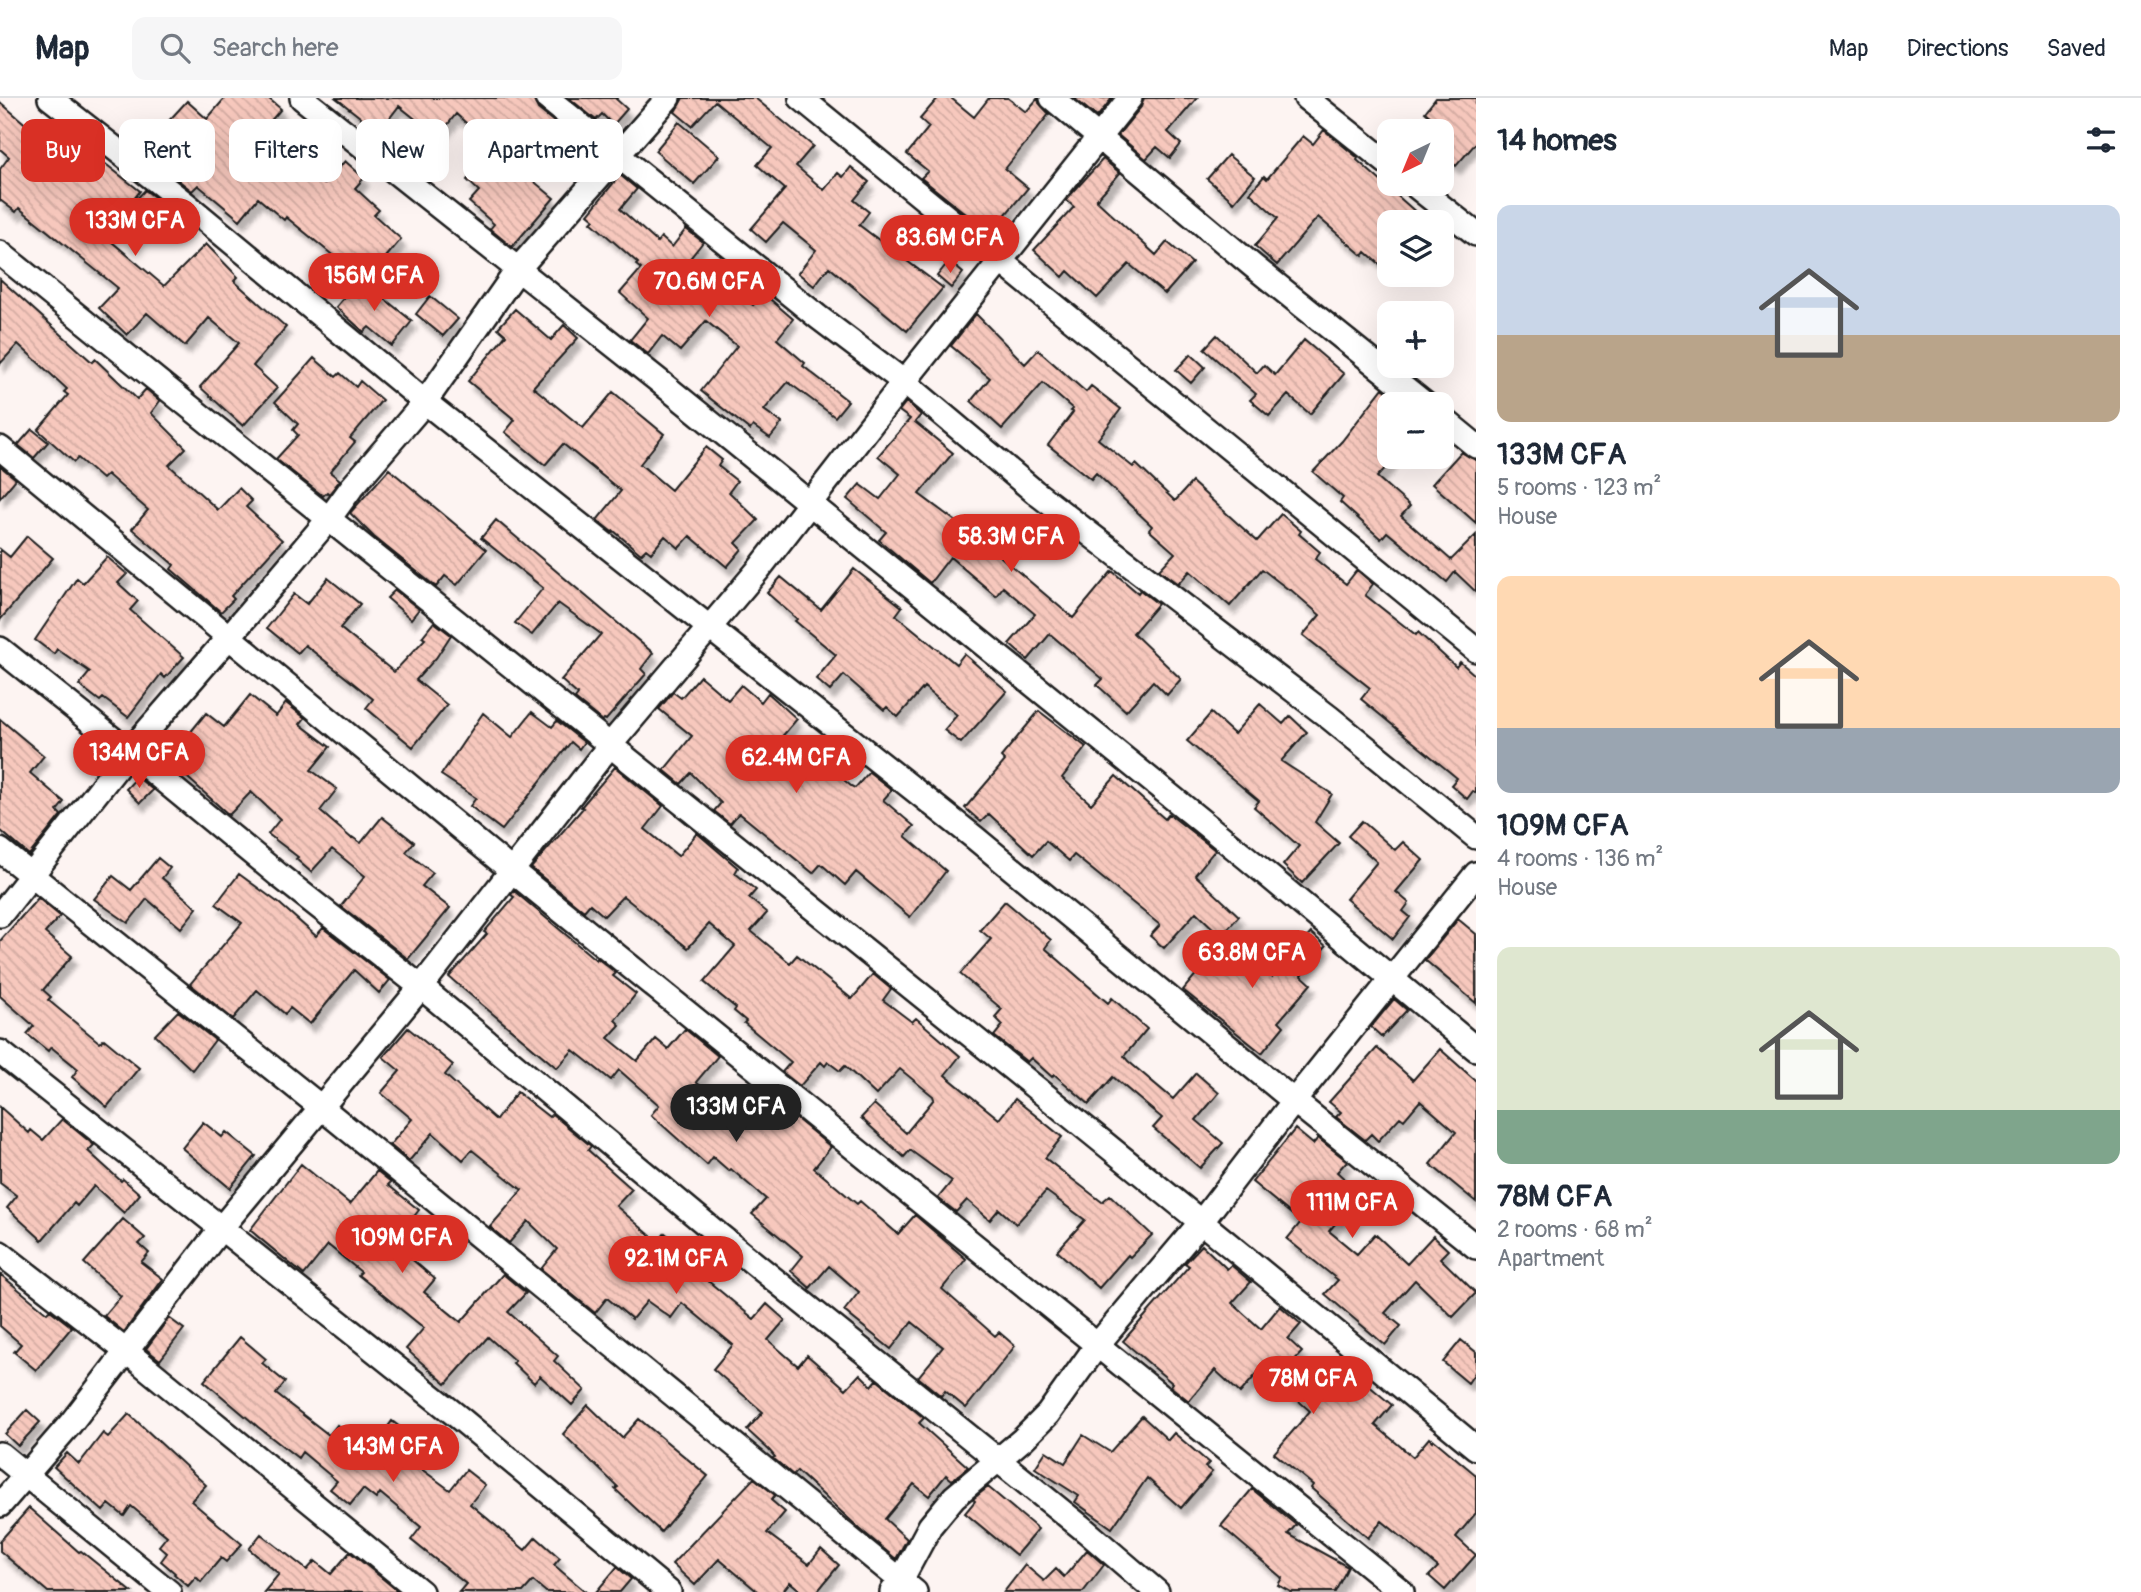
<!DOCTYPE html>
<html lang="en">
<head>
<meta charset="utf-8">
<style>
  body { margin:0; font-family:Pangolin,sans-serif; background:#f6f6f7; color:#1f2937; height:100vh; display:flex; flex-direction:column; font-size:26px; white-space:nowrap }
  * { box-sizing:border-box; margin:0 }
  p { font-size:23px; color:#747a83 }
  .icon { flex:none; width:38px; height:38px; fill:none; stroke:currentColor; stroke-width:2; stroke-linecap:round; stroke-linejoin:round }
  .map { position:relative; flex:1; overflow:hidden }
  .sheet { display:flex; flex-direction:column; background:#fff; width:665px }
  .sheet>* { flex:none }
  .banner { position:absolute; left:21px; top:21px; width:665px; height:63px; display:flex; gap:14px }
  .needle { width:46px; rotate:223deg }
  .fabs { position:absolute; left:1377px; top:21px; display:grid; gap:14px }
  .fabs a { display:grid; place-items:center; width:77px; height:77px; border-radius:14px; background:#fff; box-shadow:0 7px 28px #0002; font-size:35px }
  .price { position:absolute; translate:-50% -60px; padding:0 16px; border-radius:24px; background:#d93025; color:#fff; font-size:23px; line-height:46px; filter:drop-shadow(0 2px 4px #0008) }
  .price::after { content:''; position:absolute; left:50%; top:42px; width:21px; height:16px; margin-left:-10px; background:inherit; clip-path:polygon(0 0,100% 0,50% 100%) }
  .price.active { background:#222; color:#fff }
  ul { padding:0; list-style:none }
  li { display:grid; align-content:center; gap:14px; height:371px; padding:0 21px }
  li span { display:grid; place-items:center; height:217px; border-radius:14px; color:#555 }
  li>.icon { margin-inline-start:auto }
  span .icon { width:126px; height:126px; fill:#fffc; stroke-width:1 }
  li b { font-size:30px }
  h2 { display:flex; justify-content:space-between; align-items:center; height:84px; padding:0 21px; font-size:30px }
  .tag { padding:0 24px; border-radius:14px; background:#fff; box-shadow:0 7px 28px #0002; font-size:24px; line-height:63px }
  .tag.active { background:#d93025; color:#fff }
  header { display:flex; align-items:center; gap:42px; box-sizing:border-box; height:98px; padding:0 35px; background:#fff; border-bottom:2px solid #e0e1e3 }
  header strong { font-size:33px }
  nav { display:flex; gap:38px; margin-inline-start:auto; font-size:24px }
  .search { width:490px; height:63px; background:#f6f6f7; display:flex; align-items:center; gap:18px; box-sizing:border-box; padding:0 24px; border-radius:14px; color:#747a83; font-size:26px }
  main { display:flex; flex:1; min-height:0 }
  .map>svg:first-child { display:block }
  .building { fill:url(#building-back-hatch); stroke:#1c1c1c; stroke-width:2; filter:url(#shadow) }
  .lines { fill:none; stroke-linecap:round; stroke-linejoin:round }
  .minor-casing { stroke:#1c1c1c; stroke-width:28 }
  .minor { stroke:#fff; stroke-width:23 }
</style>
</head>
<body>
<header>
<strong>Map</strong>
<div class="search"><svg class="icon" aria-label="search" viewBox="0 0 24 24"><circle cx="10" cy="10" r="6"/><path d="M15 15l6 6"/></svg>Search here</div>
<nav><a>Map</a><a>Directions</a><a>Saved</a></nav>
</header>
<main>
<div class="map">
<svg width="1476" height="1494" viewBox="0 0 1476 1494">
  <defs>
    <pattern id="building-back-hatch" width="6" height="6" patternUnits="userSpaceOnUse" patternTransform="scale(1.75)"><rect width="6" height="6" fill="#f7c8bd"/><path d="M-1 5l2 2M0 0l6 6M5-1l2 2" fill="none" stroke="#d3aba2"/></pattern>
    <filter id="shadow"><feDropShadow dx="4.5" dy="8" stdDeviation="2" flood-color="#0004"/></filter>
  </defs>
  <rect width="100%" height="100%" fill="#fdf4f2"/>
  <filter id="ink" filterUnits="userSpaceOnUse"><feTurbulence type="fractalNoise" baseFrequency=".0143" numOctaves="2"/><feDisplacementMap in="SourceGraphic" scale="14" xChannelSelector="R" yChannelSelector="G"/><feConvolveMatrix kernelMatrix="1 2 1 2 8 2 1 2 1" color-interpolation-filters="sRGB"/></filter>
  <g filter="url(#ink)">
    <!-- building -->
    <path class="building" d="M225,0h43l13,11 -19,22 62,53 21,-23 19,17 -9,10 24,22 -5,5 27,24 -19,23 9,8 -17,19 -88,-72 -2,3 -26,-22 -18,22 -42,-35 -6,6 -29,-23 10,-12 -20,-18 34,-37 20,18z
      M336,0h197l5,11 38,31 -11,11 -11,-10 -29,33 29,24 -42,49 -22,-18 4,-5 -25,-22 10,-11 -12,-11 27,-32 -38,-34 -18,23 -39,-31 -20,26z
      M569,0h48l-1,1 11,10 -14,16 -11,-11 -6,6z
      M683,0h72l58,48 -17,20 28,24 14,-17 5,4 8,-10 18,15 -15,18 15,12 -10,13 84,63 -36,43 -78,-64 -15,19 -16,-13 18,-23 -33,-27 -17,19 -15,-13 34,-40 -28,-24 15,-17 -57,-47 -23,25 -17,-14z
      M938,0h13l23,19 15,-19h19l18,14 12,-14 1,5 10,11 -44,55 23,19 -38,45 -69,-55 7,-7 -21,-17 22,-27 -9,-8z
      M1074,0h38l-15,19z
      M1144,0h53l-29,34 13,12 -11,14 -13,-11 -11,12 -28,-24 23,-28z
      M1436,0h40v45l-20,23 -14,-11v-10l9,-11 -26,-22z
      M0,4l30,26 8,-11 56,45 4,-4 42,33 -35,45 59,50 42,-42 32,33 -4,4 52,46 -33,39 24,22 -34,38 -43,-39 39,-44 -30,-25 -24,28 -38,-33 -20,22 -28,-27 19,-20 -99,-80 -3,4 -16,-12v-31l9,-12 -9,-8z
      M679,24l40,34 -25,28 -39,-33z
      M1324,32l34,28 -1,2 70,62h-37v51l-24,-21 -3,4 -45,-39 -41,48 -22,-19 23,-28 -28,-25 14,-17 3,3 36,-43 10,8z
      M1228,57l27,22 -21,25 -27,-23z
      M1103,61l17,14 -24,27 60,55 11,-13 25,21 -27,31 -36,-30 -32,34 -29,-27 -5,6 -29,-27 40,-43 -8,-7z
      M620,77l17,14 -17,20 37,33 4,-5 11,10 14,-18 17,13 -15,19 28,26 6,-7 31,25 10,-12 30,26 -16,20 28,24 -2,3 45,35 -13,16 -47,-35 -24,28 18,13 -12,15 -17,-12 -3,4 -49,-39 36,-45 -31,-25 -26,30 -18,-15 -14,18 -18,-14 18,-22 -28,-25 21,-24 -5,-4 2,-2 -47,-41 3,-3 -6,-5z
      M145,92l16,12 -13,15 -15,-14z
      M949,163l14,12 -12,15 -14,-12z
      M0,181l92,83 3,-3 42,40 9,-10 14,12 -9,12 35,35 -17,17 49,45 21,-22 13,13 -6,6 36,33 -51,56 3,3 -13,13 -50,-43 3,-4 -42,-36 16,-19 -41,-36 -5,5 -24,-21 -4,4 -36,-32 30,-35 -4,-3 3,-3 -49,-45 -18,20z
      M360,181l52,42 -20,25 -23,-19 -5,5 -28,-25z
      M430,198l28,23 -15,17 -27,-22z
      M515,211l36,31 13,-15 14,13 -45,49 50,41 30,-36 51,42 -24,30 31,26 35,-43 16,13 -4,6 19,15 -8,11 29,28 -22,23 6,6 -15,18 -37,-31 -11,12 -14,-12 -14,17 -5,-4 -5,5 -27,-23 -2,1 -15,-12 24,-29 -58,-47 -18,21 -40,-33 10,-12 -47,-39 38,-46 -8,-7z
      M976,216l49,50 13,-14 48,42 5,-6 30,23 -23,30 35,28 3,-3 39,37 17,-19 65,59 24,-27 20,17 -2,3 21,18 -5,7 31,25 11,-14 16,14 -8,11 51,40 2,-3 38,35 4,-5 16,14v117l-3,-2 -6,8 -16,-14 6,-7 -96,-79 9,-11 -67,-53 17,-20 -30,-26 -1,1 -27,-21 -32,37 -40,-35 -12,13 -19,-14 16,-17 -26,-23 3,-4 -56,-53 -5,6 -43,-34 25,-33 -2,-1 2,-2 -30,-26 -41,46 -31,-28 19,-23 -39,-32z
      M1217,237l40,38 7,-8 11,10 29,-35 40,34 -34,40 -22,-19 -19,21 -19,-16 6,-6 -52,-45z
      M1191,256l14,13 -14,16 -15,-13z
      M314,260l22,19 4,-4 16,14 4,-6 22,19 -32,38 5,4 -25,30 10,8 -11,14 -2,-2 -4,4 -47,-37 22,-24 -5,-5 5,-6 -23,-22z
      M1383,290l17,14 -3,2h-7v59l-13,14 33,29 -9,10 50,44 25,-25v57l-21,-20 -8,10 -60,-50 -6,7 -41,-37 3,-4 -30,-26 29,-31z
      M906,304l15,13 -6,7 38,31 -34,41 62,46 92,78 39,-47 26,22 2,-3 18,14 -25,29 48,46 -14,16 -14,-14 -27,30 -29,-26 6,-6 -53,-45 -22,26 -19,-16 26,-30 -32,-27 -7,9 -46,-39 -20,26 -51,-43 7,-8 -39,-33 13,-15 20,15 20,-25 -22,-18 32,-37 -11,-8z
      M32,331l16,13 -14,16 -16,-13z
      M1461,354l15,8v63l-44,-39z
      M0,368l16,13 -16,19z
      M389,371l97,81 -29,35 -12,-9 -9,11 -62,-50 -24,-24z
      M496,422l157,133 -12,16 5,5 -40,46 -2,-1 -2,2 -27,-22 3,-4 -17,-15 40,-46 -43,-31 -26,32 -17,-12 28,-35 -62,-50z
      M27,438l26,22 -53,62v-71l10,8z
      M107,459l20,17 -9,9 20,18 -8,9 54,47 -19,21 -4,-4 -33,43 -25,-19 -3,3 -21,-16 11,-13 -33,-23 -3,5 -19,-14 42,-62 6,5z
      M854,471l48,38 -6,8 60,49 8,-10 43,37 -46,52 -17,-13 13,-15 -33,-28 -26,30 -11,-10 -3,3 -40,-35 -14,16 -14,-12 20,-24 -41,-34 2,-2 -30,-26 14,-16 40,33z
      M328,480l32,26 -20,24 54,44 31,-33 -3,-2 12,-15 17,13 -15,23 -20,22 31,25 -34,42 -47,-39 7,-9 -68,-54 -7,8 -31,-25 27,-34 13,10z
      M395,492l24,19 -8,10 -24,-21z
      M700,578l28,24 13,-15 20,17 7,-9 29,26 -23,27 31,28 13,-16 33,28 4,2 14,-16 23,18 -9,10 31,26 -9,10 41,35 -36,46 -54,-45 -11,13 -24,-21 -8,9 -74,-60 -9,11 -16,-13 7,-8 -30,-30 -10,11 -17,-14 28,-34 -33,-27 14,-17 8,6z
      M250,597l26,21 10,-13 19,15 -5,6 30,23 -19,23 26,19 -17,22 31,27 1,-1 9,6 21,-26 32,25 -8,10 27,21 -11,13 28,22 -42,51 -67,-53 24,-30 -33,-27 -21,23 -15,-13 2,-2 -30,-23 12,-15 -29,-27 -22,23 -61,-55 38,-47 18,14z
      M1260,606l23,20 7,-8 17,16 -26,29 51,33 -17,28 24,21 -37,40 -19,-18 16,-19 -45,-39 5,-6 -72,-60 24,-28 23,21z
      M1039,613l47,36 -24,31 29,26 25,-28 49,43 4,-5 46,36 -20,25 44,41 -18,20 -25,-24 -32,36 -14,-12 10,-11 -86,-70 -5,6 -23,-20 -13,14 -44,-41 -8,8 -16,-14 40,-47 -4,-4z
      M532,614l20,15 5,-6 27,21 -5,7 -8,-7 -69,88 -32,-24 6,-8 -35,-23 42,-62 29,24z
      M0,621l44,37 -14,17 34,29 -7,9 4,4 -32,40 -29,-25z
      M615,669l48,39 -18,23 33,27 19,-23 41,35 -3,5 21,17 -7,8 18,15 -16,18 39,32 7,-8 55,44 21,-25 18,15 -8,11 29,22 4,-4 44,38 -15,19 54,44 16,-20 47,38 -17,21 57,44 8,-7 42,40 -22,22 -2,-2 -29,33 -42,-37 28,-31 -39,-29 -30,33 -17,-15 -9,11 -23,-20 -11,12 -18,-14 14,-17 -42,-31 -6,7 -43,-39 13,-14 32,29 28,-34 -1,-3 -33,-27 -24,26 -31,-29 -5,5 -12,-9 -3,4 -4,-4 -21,24 -18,-14 9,-10 -47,-39 2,-2 -12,-10 2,-3 -32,-26 31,-36 -26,-22 -21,24 -65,-52 -19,20 -14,-12 -6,7 -53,-43 52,-60 -2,-1z
      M137,679l16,13 -13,13 -14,-14z
      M1362,723l33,29 8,-8 20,18 -27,32 13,11 -6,8 7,6 -17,22 -47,-40 31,-37 -29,-26z
      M158,760l12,10 -8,10 35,30 -16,20 -34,-29 -19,24 -34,-24 19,-23 18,14z
      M239,776l41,30 36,32 7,-8 67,52 -11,13 -25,-23 -44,54 -20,-16 -5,6 -28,-24 -24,29 -43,-35 52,-61 -26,-19z
      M514,793l82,69 1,-2 19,15 -3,3 23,18 -21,26 5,5 -12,13 29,23 19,-22 12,10 17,-20 33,27 -22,26 47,38 22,-27 66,54 -17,21 43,36 3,-3 38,33 17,-19 51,44 -24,30 53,47 4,-4 16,14 -49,62 -21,-17 -4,5 -23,-19 25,-30 -31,-25 -21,27 -47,-38 15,-19 -30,-26 -19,22 -19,-17 12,-15 -51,-42 14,-15 -35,-30 -2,2 -16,-14 -6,8 -56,-50 8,-10 -40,-35 -8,10 -38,-30 -16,18 -108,-91 38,-43 -3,-2 30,-35 -3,-2z
      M38,800l22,18 -15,17 27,23 -29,34 8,7 -3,3 52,43 4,-4 35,29 -32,39 -35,-30 6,-8 -27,-22 -3,4 -21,-17 7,-8 -34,-30v-55z
      M1005,803l46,39 -6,8 63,55 4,-5 35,31 -23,27 4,5 45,38 23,-26 23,20 -23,27 27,23 -23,25 -47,-40 9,-10 -49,-41 -24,27 -35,-30 -2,3 -21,-19 -4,4 -33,-26 9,-11 -8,-8 7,-8 -42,-35 31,-35 -11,-9z
      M1458,821l18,15v69l-51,-43z
      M1311,835l15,13 -25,29 10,9 -32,37 5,5 -22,27 -79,-63 42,-51 47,38z
      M1394,901l13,11 -25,27 -11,-10z
      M178,913l37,29 -23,30 -37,-35z
      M408,930l45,37 -8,10 51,45 21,-28 32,25 3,-3 39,32 -3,4 44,39 -16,17 42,36 7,-9 43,36 -6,7 52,43 13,-15 18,16 -17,20 30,26 9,-11 39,34 14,-15 12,12 5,-6 47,38 -5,5 49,44 -16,13 -6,-5 -17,21 -15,-12 -29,35 22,20 -11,20 -36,-30 -63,-58 -4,4 -20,-17 2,-1 -6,-7 -22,-20 16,-18 -50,-43 20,-24 -51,-42 -11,15 -24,-17 -15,18 -25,-21 -12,15 -54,-44 16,-20 -29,-28 -19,22 -19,-16 32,-37 -50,-40 -9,10 -30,-27 -24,28 -19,-16 22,-26 -31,-26 19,-22 -17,-14z
      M1377,950l36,32 27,-31 36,32v121l-46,-38 26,-32 -36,-31 -16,19 -4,-3 -22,24 -7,-7 -6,6 -29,-23 5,-5 -12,-10z
      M0,1009l29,26 2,-3 12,10 19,-21 32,26 -6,6 33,30 2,-2 17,15 -16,19 -30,-27 -17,20 -3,-3 -32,37 -35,-32 10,-12 -17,-13z
      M203,1024l19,15 4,-5 30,24 -26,32 -48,-40z
      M1295,1031l18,15 5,-6 29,23 -10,11 12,11 -10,12 12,10 -22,26 28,23 18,-20 32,30 26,-28 15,14 -8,8 36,35 -23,24 -38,-37 -30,33 16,13 -16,19 -60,-51 13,-14 -51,-41 14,-17 -49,-40z
      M301,1066l49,40 27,-33 14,11 -3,3 31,25 -26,33 42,36 -11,13 37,30 42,-48 23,19 -18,19 50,44 -4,5 31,29 -13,15 -32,-29 -6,7 -21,-20 2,-2 -27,-24 -42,47 -40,-35 18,-21 -66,-53 3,-3 -33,-27 -24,30 -54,-45z
      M123,1121l22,19 -6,6 10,9 -8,9 22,17 -39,53 -20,-16 17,-20 -37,-33z
      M1202,1147l25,24 4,-4 20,17 -19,21 29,26 19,-23 21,18 -13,15 14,13 -11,12 34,31 23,-27 44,37 -17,20 38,32 16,-19 3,3 1,-2 43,36v38l-20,24 20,18 -31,35 -16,-14 9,-9 -56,-46 -14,17 -57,-50 2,-3 -39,-32 36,-42 -48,-43 -22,25 -25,-23 -26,31 -19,-15 2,-3 -49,-42 66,-75 -4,-3z
      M0,1176l47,39 3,-3 22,17 -36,43 -22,-18 7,-8 -21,-18z
      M169,1220l15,11 -24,31 -14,-11z
      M240,1239l26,22 -4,4 23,19 -9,12 53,41 8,-10 27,22 13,-14 4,3 11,-15 30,23 -13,16 41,30 16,-20 19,15 -15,19 55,46 11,-13 24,21 -6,7 32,27h-40l-13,-11 -10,11h-64l7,-8 -55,-44 10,-13 -41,-34 -4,6 -13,-10 -13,16 -20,-16 7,-8 -35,-29 -4,6 -40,-31 -54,-46z
      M1461,1242l15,12v19l-8,12 -25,-21z
      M588,1307l34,33 17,-19 69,57 -47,56 -46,-43 3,-2 -55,-53z
      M27,1312l13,12 -22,24 -13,-12z
      M129,1316l77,71 -15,16 51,43 -16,18 -5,-4 -20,24 -5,-5 -8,9 -14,-12 1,-1 -14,-12 6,-8 -8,-7 8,-10 -36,-30 -7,10 -15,-12 -6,7 -49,-44 13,-14 12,11 24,-31 5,4z
      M1142,1318l26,24 6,-7 35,30 -4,4 7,5 -31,36 -34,-30 -35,50 -37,-26 4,-6 -44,-28 11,-17 19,12 18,-28 27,17z
      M754,1380l21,17 -4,5 14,12 -18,21 42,31 12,-15 18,16 -22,27h-15l-12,-10 -8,10h-24l-39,-33 -24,26 -23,-21z
      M988,1389l50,42 -22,26 -51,-42 10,-12 -2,-2z
      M1252,1391l44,36 -8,9 60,33 -13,25h-44l-13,-7 4,-7 -61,-52z
      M29,1410l50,44 2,-1 51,41h-84l-48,-41v-10z
      M261,1436l46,36 8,-9 16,13 19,-22 49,40h-135l15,-18 -30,-25z
      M1087,1452l17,15 -21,27h-79l21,-27 19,16 12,-12 8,8z
      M617,1469l14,12 -11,13h-24z"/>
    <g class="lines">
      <defs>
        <path id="minor" d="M50,0l136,106 239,198 550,436 319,263 182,146
          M302,0l357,283 588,477 229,191
          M547,0l271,219 86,65 131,110 295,226 146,119
          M801,0l675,552
          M1052,0l201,168 172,138
          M1306,0l84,67
          M1413,86l63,50
          M0,155c491,400 989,791 1476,1195
          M1442,320l34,28
          M0,350l511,422 891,722
          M0,551l129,103 152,125 140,110 298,248 367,296 71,61
          M0,752l322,258 593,484
          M0,817l129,-163 99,-114 100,-118 24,-33 73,-85 93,-133 150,-171
          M0,954l462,368 207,172
          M0,1155l126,98 295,241
          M0,1356l169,138
          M0,1407l71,-82 151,-196 199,-240 189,-242 149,-176 145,-187 226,-284
          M892,1494l9,-12 29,-54 24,-29 69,-58 25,-25 50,-70 104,-123 92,-120 182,-227"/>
      </defs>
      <!-- minor casing -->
      <use href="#minor" class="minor-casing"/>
      <!-- minor -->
      <use href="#minor" class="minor"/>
    </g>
  </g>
</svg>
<div class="fabs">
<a><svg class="needle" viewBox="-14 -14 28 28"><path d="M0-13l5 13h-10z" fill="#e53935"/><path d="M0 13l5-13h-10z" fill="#747a83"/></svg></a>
<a><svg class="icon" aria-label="layers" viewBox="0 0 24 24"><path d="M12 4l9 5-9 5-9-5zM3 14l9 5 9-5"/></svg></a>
<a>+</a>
<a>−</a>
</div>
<b class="price" style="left:135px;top:160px">133M CFA</b>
<b class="price" style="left:950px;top:177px">83.6M CFA</b>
<b class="price" style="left:374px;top:215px">156M CFA</b>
<b class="price" style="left:709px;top:221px">70.6M CFA</b>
<b class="price" style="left:1011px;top:476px">58.3M CFA</b>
<b class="price" style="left:139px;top:692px">134M CFA</b>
<b class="price" style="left:796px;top:697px">62.4M CFA</b>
<b class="price" style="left:1252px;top:892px">63.8M CFA</b>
<b class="price active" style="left:736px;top:1046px">133M CFA</b>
<b class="price" style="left:1352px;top:1142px">111M CFA</b>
<b class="price" style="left:402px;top:1177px">109M CFA</b>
<b class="price" style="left:676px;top:1198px">92.1M CFA</b>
<b class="price" style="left:1313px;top:1318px">78M CFA</b>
<b class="price" style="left:393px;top:1386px">143M CFA</b>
<div class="banner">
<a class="tag active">Buy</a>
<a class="tag">Rent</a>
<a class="tag">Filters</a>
<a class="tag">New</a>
<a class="tag">Apartment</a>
</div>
</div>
<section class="sheet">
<h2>14 homes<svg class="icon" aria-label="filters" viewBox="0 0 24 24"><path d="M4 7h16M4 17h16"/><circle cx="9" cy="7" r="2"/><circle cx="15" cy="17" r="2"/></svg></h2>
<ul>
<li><span style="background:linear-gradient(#c9d6e8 60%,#b9a48a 0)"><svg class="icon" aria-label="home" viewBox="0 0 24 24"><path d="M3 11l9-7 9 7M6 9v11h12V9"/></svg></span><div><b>133M CFA</b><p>5 rooms · 123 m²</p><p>House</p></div></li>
<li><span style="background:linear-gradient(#ffd9b3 70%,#9aa5b1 0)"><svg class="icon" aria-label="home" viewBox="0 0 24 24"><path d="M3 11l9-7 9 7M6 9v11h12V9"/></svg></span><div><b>109M CFA</b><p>4 rooms · 136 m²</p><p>House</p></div></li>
<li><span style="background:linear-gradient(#dfe7d0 75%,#7fa58c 0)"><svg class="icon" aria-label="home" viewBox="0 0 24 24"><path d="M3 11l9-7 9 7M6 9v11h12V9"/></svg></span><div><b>78M CFA</b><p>2 rooms · 68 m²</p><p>Apartment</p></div></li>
</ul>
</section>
</main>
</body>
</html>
